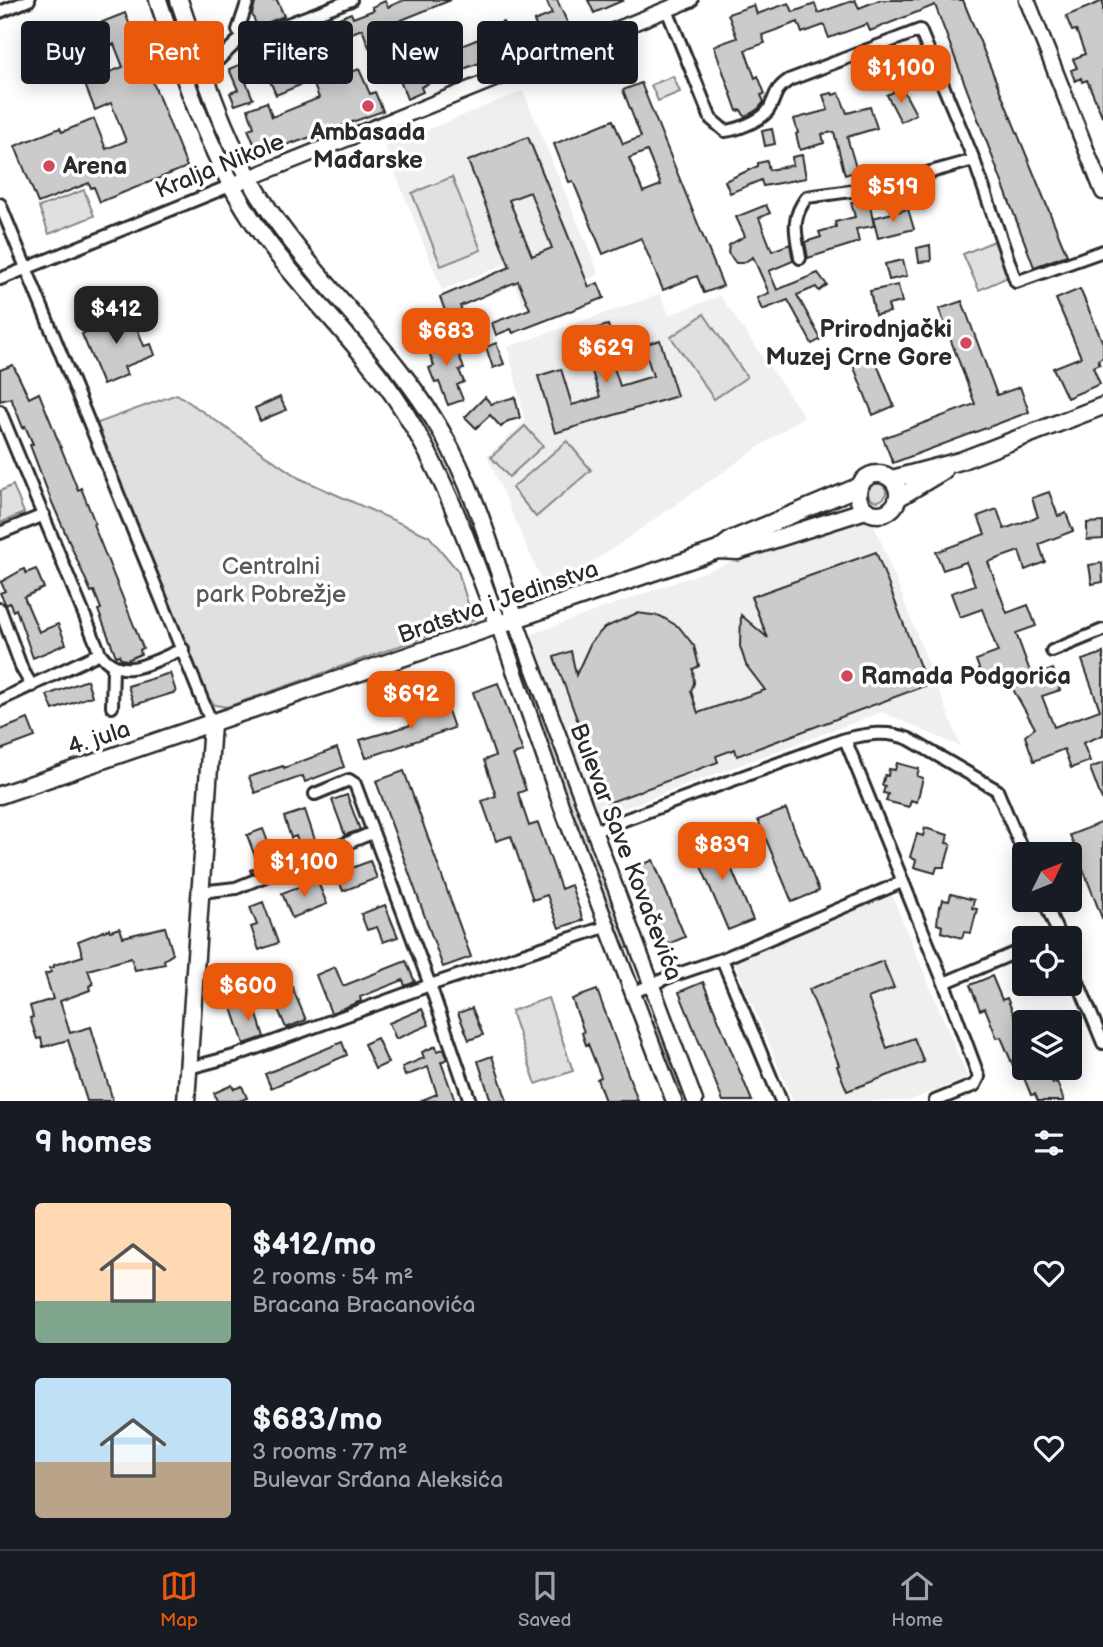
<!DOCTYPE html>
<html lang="en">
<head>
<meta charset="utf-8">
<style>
  body { margin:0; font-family:"Balsamiq Sans",sans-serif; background:#242831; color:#f1f3f6; height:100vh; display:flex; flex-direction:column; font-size:26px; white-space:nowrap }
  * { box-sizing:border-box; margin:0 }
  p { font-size:23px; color:#9ea1a6 }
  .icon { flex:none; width:38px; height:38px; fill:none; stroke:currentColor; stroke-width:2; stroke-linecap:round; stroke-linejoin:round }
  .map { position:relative; height:1101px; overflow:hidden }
  .sheet { display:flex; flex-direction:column; background:#171b24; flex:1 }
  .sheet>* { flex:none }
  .guide { position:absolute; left:21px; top:21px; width:700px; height:63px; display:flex; gap:14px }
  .needle { width:46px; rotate:47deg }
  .tools { position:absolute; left:1012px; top:842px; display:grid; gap:14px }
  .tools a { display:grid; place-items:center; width:70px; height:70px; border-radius:7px; background:#171b24; box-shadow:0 4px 18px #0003; font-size:35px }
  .price { position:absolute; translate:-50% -60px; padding:0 16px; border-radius:14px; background:#ea580c; color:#fff; font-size:23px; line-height:46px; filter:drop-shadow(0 2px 4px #0008) }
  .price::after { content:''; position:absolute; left:50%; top:42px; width:21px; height:16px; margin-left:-10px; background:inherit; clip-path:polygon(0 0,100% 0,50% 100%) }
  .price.current { background:#222; color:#fff }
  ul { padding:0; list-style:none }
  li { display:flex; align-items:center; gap:21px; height:175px; padding:0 35px }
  li span { display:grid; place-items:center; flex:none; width:196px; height:140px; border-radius:7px; color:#555 }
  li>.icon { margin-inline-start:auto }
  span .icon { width:84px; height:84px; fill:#fffc; stroke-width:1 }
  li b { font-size:30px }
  h2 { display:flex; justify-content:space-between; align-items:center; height:84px; padding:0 35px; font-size:30px }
  .pill { padding:0 24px; border-radius:7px; background:#171b24; box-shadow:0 4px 18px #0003; font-size:24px; line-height:63px }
  .pill.current { background:#ea580c; color:#fff }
  .tabs { display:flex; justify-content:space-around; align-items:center; height:98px; border-top:2px solid #363941; background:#171b24; font-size:19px; color:#9ea1a6 }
  .tabs a { display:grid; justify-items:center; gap:4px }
  .tabs .current { color:#ea580c }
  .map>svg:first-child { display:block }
  .built { fill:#efefef }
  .green { fill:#e0e0e0; stroke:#868686; stroke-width:2 }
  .building { fill:#cbcbcb; stroke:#2b2b2b; stroke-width:2; fill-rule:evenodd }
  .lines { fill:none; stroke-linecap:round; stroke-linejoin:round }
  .minor-casing { stroke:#2b2b2b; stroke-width:16 }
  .tertiary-casing { stroke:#2b2b2b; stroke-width:19 }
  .secondary-casing { stroke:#2b2b2b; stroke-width:21 }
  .minor { stroke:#fff; stroke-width:10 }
  .tertiary { stroke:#fff; stroke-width:14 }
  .secondary { stroke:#fff; stroke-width:16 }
  .poi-dot { fill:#d1495b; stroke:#fff; stroke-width:2.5 }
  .labels { text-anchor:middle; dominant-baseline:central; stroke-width:7; stroke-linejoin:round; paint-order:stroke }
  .poi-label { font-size:24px; font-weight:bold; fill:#2b2b2b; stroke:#fff; text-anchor:start }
  .street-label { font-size:24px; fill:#2b2b2b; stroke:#fff }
  .park-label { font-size:24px; fill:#585858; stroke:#fff }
</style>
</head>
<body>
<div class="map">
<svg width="1103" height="1101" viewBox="0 0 1103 1101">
  <rect width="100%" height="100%" fill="#fff"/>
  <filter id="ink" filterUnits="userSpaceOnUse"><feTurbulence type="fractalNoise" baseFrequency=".0143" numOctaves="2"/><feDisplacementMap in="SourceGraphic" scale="14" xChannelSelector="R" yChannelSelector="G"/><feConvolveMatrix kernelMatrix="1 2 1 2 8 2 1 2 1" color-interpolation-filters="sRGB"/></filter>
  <g filter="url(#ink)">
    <!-- built -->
    <path class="built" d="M523,91l76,183 -75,33 -18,-43 -64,26 -57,-143z
      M660,294l9,21 51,-19 84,120 -233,161 -30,2 -54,-123 38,-34 -17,-75z
      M862,515l10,4 89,228 -79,-35 -285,106 -65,-184z
      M891,893l77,185 -60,23h-115l-59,-140z"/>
    <!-- green -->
    <path class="green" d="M673,76l7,16 -22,9 -7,-16z
      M452,177l29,73 -40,16 -29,-73z
      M84,190l10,26 -45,18 -10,-27z
      M994,241l14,36 -29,13 -16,-36z
      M704,314l43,63 -33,22 -43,-62z
      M177,394l122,84 130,58 29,35 15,49 -246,87 -12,-2 -11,-11 -109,-270z
      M525,426l18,20 -34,31 -18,-20z
      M567,441l24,29 -55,47 -24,-29z
      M868 492a9 9 0 1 1 18 0a9 9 0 1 1-18 0Z
      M13,485l11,28 -24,10v-32z
      M543,711l87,236 -7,2 -86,-229z
      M548,998l25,73 -37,13 -25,-73z
      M658,1021l30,80h-9l-28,-77z"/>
    <!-- building -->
    <path class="building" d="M256,0h21l7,16 -27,11 -5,-13z
      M404,0h47l-57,23 9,21 48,-19 8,22 27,-11 -3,-6 20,-8 12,28 -76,28 -18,9 2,5 -16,7 -7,-19 7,-3 -8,-20 -16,7 -8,-20 -6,3 -7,-18 -26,10 -7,-17 22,-9 2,5 21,-8 -2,-3 13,-6 3,6z
      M546,0h11l13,28 -28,12 -8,-19 18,-7z
      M588,0h36l-30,13z
      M855,0l4,8 20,-8h84l104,255 -33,12 -99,-262 -65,26 -3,-7 -38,14 -5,-13 -22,8 -4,-11 -36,13 3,8 -20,7 10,28 3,-2 7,18 -4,1 3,7 -6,7 -13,8 -4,-7 -4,1 -23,-65 23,-8 -9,-24 26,-9 3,9 32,-11 4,9 22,-8 3,9z
      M1103,1v117l-16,-38 -5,2 -1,-4 -6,3 -4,-11 6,-2 -4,-9 12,-5 -9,-24 -4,1 -6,-15z
      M125,13l62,154 -87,35 -6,-15 -3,1 -2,-5 -51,20 -23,-57 45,-18 2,4 32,-13 12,30 20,-8 -15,-38 -16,7 -11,-28 39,-15 -9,-23 -28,11 -9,-23z
      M316,41l16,39 27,-11 11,25 5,-2 8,19 -89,32 -1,-1 -30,13 -4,-10 -4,1 -7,-17 6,-2 -6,-18 19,-7 5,15 47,-19 -7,-18 -36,15 -9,-21 -21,8 7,17 -18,6 -5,-12 8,-3 -9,-21 20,-8 3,7z
      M641,83l82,203 -19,7 -7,-17 -34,14 -22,-52 -38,16 -30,-73 -4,1 -15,-38 59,-24 10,24 18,-7 -18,-47zM647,151l14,34 -18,7 -14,-34z
      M902,88l14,26 -15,8 -14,-27z
      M832,93l1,2 6,-2 8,20 23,-6 7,21 -30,9 10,34 -12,4 -11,-43 -12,2 2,9 -24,7 -4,-16 2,-1 -4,-14 34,-9 -5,-15z
      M772,129l3,15 -10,2 -3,-15z
      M528,137l61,150 9,-4 6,15 -91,35 -2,-4 -15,6 -4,-12 38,-14 -12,-28 -58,25 2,5 -15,5 -7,-19 70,-30 -42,-106zM530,192l22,56 -20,8 -23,-56z
      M802,155l4,23 -43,8 -2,-6 -31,13 -5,-12 33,-15v-3l9,-2 2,9 24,-5 -1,-8z
      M869,200l5,26 -18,3 3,13 -51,16 -3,-16 16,-5 -2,-5 17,-5 -1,-5 20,-5 -4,-15z
      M766,205l4,8 -11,5 13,33 18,-7 3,17 -24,10 8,19 41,-17 9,12 -8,6 -3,-4 -19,8 24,44 -9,5 -24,-44 -26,10 -5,-12 12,-5 -16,-36 -10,6h-7l-8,-10 1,-8 16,-9 -9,-19z
      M908,209l6,20 -36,9 -5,-20z
      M930,245l1,16 -12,1 -2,-14z
      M903,260l4,16 -18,4 -4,-16z
      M898,285l4,17 -14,3 2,7 -15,3 -5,-24z
      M1080,289l23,54v14l-5,3 2,4 -7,3 7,17 -33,14 -14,-30 28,-11 -25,-58z
      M962,301l35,94 23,-8 9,25 -136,51 -10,-25 92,-34 -36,-95z
      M135,311l5,12 -4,2 8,21 7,-2 4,11 -31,12 3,8 -24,10 -21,-51 8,-4 -4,-10 12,-5 4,10z
      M608,325l4,13 -7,2 15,46 33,-10 -10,-31 17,-5 17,56 -122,37 -17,-57 23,-7 11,36 28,-8 -20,-64z
      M442,334l5,13 8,-3 9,25 -5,1 5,12 -7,3 6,15 -15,5 -9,-23 -4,1 -6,-15 5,-2 -9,-25z
      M496,343l8,21 -11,4 -7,-21z
      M870,347l24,59 -21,9 -24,-60z
      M13,365l16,33 10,-5 39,97 3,-2 14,35 -2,1 50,124 -3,2 1,4 -14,6 -6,-1 -2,-4 -3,1 -18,-46 3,-1 -7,-18 -3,1 -40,-92 -21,-55 3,-1 -8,-18 -2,2 -12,-30 -11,3v-31z
      M280,397l6,13 -26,11 -5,-13z
      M485,397l6,7 24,-7 5,21 -12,3 -7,6 -11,-12 -14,13 -11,-11z
      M1049,492l9,24 8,-3 7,18 -34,13 6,18 -20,8 -6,-19 -31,11 19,51 21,-8 8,21 -20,7 16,44 21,-8 7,21 -18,6 12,31 46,-17 -18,-50 21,-7v82l-20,8 7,18 -19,7 -7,-19 -30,12 -9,-25 10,-8 -29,-51 -21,8 -9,-25 22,-8 -16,-43 -22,8 -9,-24 24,-8 -9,-23 -23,8 -7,-18 49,-18 -7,-18 19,-7 7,20 34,-12 -6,-19z
      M1103,522v17l-16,1v-17z
      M876,552l51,133 -190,71 -2,-7 -19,7 2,6 -110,41 -54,-146 17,-6 5,24 15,-33 13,-14 33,-15 23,3 19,11 15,19 5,20 -6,3 1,14 -3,8 7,22 67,-23 -19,-25 -6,-19 1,-31 27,23 -17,-41z
      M1102,563l1,19 -11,2 -3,-19z
      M24,569l2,4 10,-4 8,19 -20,9 15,35 19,-8 8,20 -33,14 -17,-49 -3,2 -3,-8 -4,2 -6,-12 5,-2 -4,-9z
      M170,673l6,19 -42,13 -6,-19z
      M87,680l5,16 -39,14 -6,-15z
      M498,683l25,69 -10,3 13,35 -8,3 11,33 9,-3 23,66 10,-4 12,35 -24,8 -12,-33 -14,5 -22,-64 -15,5 -14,-40 14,-5 -12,-36 11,-4 -22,-64z
      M445,702l9,26 -88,30 -6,-18 51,-15 -3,-10z
      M28,719l7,18 -35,13v-20z
      M337,748l7,19 -39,15 -2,-6 -48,17 -6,-16 34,-11 1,2z
      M897,763l22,6 -2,7 6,2 -6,24 -6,-2 -2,7 -23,-6 2,-7 -5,-1 2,-7 -3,-1 3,-10 3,1 1,-7 6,1z
      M1103,763v37h-1l-12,-32z
      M404,771l67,186 -28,10 -67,-186z
      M347,795l13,35 -15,5 -13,-35z
      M786,809l33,82 -27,11 -34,-82z
      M305,810l12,36 -16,6 -5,-16 -5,2 -7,-21z
      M1103,822v96h-1l-32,-83z
      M925,828l23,7 -2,8 5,1 -7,23h-7l-2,6 -21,-6 2,-7 -6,-3 7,-23 6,2z
      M263,829l13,34 -25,10 -1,-3 9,-3 -12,-32z
      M717,834l36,86 -25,10 -36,-85z
      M653,860l32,77 -24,10 -33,-76z
      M370,861l7,17 -34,13 -7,-17z
      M317,880l10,24 -35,14 -10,-25z
      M951,894l23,6 -2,8 5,1 -6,24 -7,-1 -2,6 -21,-6 1,-6 -5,-2 2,-18 2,1 2,-7 6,1z
      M263,902l15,41 -19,7 -8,-23 6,-2 -7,-18z
      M385,905l13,32 -15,5 -6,-15 -10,3 -6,-16z
      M165,927l8,27 -9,6 1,4 -30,6 -4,-12 -43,12 5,14 -4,2 1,4 -30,11 10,32 21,-6 22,74h-26l-19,-61 -25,7 -2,-9 -4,1 -7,-21 3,-1 -3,-11 23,-7 -8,-25 6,-2 -1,-4 4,-1v-2l29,-9 -5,-15 31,-12 1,2 10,-3 3,9z
      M406,961l9,21 -10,4 -2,-6 -43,17 1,4 -30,12 -15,-38 19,-8 8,19z
      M883,961l11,27 -26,10 19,50 27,-10 10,24 -77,29 -10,-25 2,-1 -30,-76z
      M992,976l10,24 5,-2 12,29 5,-2v39l-10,4 -13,-31 -4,1 -12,-30 -5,2 -10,-25z
      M703,982l49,119h-29l-44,-109z
      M292,987l14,33 -20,8 -14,-33z
      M597,990l14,38 27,73h-33l-8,-22 4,-2 -13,-33 -2,1 -4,-12 2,-1 -12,-33z
      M253,1002l11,35 -20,7 -12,-36z
      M472,1008l11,27 -14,5 -11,-27z
      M422,1009l7,16 -33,14 -7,-16z
      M377,1038l11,25 -13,6 -11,-25z
      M342,1042l5,13 -76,33 -6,-14z
      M436,1046l1,5 7,-2 3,10 -6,3 14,39h-35l17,-7 -9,-27 -23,9 -3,-9 22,-9 -2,-6z
      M492,1056l15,45h-16l-13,-40z
      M1020,1068h26l7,16 4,-2 7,19h-26l-3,-7 -4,1z
      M232,1085l2,4 8,-3 5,12 -8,3h-22l-3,-8z"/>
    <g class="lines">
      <defs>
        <path id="minor" d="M248,0l-10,30 5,6 5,3 103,-39
          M667,10l44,109 14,12c12,-1 34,-10 42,-19 10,-13 4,-20 22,-32l131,-50 54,130 42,122 87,-31
          M0,12l29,-12
          M204,74l39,-38
          M0,204l212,520
          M800,258c-4,-25 -10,-39 7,-61l66,-9 101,-28
          M0,279l232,-94
          M0,411l100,242c21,31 55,7 83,-4
          M0,533l44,-18
          M0,609l22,60 10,17
          M1052,651l51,-21
          M0,700l100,-47
          M112,707l1,-40
          M845,739l99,244 35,94 -4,8 -40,16
          M315,794l34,-14 6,4 75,201 40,116
          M594,831l251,-92c22,-5 42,-9 64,0l88,51 27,64
          M200,892l36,-4 136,-55
          M1044,900l16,38
          M722,959l59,142
          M1069,960l34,83
          M944,983l80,-34
          M632,993l37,-16 53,-18 180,-77
          M189,1068l45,-12 196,-71 178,-59"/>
        <path id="tertiary" d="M1027,0l76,192
          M232,185l458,-185
          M515,619l180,482
          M498,624l64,184 112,293"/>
        <path id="secondary" d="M158,0c27,81 53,162 103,233 44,62 102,113 143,178 43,69 66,138 94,213
          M179,0c26,77 50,156 99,223 52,72 118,131 163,208 34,59 52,124 74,188
          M858 494a20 20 0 1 1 40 0a20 20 0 1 1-40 0Z
          M892,479l68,-18 143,-55
          M898,498l45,-27
          M718,550l13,-10 127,-53
          M0,795l718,-245 20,1 128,-41
          M186,1101l26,-377"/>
      </defs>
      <!-- minor casing -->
      <use href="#minor" class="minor-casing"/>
      <!-- tertiary casing -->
      <use href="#tertiary" class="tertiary-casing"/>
      <!-- secondary casing -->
      <use href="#secondary" class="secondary-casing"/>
      <!-- minor -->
      <use href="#minor" class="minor"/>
      <!-- tertiary -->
      <use href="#tertiary" class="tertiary"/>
      <!-- secondary -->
      <use href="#secondary" class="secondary"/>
    </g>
  </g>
  <!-- markers -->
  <g class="poi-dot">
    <circle cx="368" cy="106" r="7"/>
    <circle cx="49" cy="166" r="7"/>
    <circle cx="966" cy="343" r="7"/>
    <circle cx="847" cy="676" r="7"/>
  </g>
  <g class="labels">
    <!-- poi labels -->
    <g class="poi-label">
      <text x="368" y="132" text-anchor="middle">Ambasada<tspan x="368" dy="28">Mađarske</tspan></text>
      <text x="63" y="166">Arena</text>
      <text x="952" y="329" text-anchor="end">Prirodnjački<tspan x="952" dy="28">Muzej Crne Gore</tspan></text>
      <text x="861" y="676">Ramada Podgorica</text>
    </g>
    <!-- street labels -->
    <g class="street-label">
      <text transform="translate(220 166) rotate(-22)">Kralja Nikole</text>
      <text transform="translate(498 602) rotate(-19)">Bratstva i Jedinstva</text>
      <text transform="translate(99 738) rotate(-18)">4. jula</text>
      <text transform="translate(626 852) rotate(69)">Bulevar Save Kovačevića</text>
    </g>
    <!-- park labels -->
    <g class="park-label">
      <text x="271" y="566">Centralni<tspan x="271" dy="28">park Pobrežje</tspan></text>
    </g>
  </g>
</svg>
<div class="tools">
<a><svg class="needle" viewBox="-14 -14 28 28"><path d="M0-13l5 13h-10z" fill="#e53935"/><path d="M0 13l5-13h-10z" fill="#9ea1a6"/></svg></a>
<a><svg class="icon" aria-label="locate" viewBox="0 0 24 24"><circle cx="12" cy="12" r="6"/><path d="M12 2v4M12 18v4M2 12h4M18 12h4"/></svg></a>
<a><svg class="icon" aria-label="layers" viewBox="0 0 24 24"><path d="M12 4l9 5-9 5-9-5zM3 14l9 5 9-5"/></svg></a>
</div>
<b class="price" style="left:901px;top:105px">$1,100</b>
<b class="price" style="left:893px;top:224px">$519</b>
<b class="price current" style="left:116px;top:346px">$412</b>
<b class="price" style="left:446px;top:368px">$683</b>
<b class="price" style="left:606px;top:385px">$629</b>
<b class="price" style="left:411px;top:731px">$692</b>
<b class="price" style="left:722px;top:882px">$839</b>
<b class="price" style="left:304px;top:899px">$1,100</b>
<b class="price" style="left:248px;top:1023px">$600</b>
<div class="guide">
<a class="pill">Buy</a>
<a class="pill current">Rent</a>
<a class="pill">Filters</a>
<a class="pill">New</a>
<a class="pill">Apartment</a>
</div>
</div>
<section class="sheet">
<h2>9 homes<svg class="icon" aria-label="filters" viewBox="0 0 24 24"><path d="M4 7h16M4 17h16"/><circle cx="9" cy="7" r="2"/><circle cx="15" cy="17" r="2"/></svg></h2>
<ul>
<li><span style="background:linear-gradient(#ffd9b3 70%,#7fa58c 0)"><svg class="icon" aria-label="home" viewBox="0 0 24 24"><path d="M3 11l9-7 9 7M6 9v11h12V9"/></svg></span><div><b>$412/mo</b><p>2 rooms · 54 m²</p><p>Bracana Bracanovića</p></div><svg class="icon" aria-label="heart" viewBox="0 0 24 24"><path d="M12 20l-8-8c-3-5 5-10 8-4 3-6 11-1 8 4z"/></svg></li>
<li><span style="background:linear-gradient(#bfe0f5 60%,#b9a48a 0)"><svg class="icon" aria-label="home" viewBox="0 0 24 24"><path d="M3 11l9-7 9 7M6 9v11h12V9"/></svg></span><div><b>$683/mo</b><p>3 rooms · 77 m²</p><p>Bulevar Srđana Aleksića</p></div><svg class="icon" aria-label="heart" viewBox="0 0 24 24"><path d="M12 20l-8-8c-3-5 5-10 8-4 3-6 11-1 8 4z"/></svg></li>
</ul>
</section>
<nav class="tabs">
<a class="current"><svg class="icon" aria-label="map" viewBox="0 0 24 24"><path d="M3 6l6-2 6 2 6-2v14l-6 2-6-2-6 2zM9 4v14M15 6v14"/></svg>Map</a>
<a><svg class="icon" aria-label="saved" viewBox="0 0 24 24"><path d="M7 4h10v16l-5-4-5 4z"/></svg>Saved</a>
<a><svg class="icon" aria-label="home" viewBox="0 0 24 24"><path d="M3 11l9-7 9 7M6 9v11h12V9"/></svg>Home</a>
</nav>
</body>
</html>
